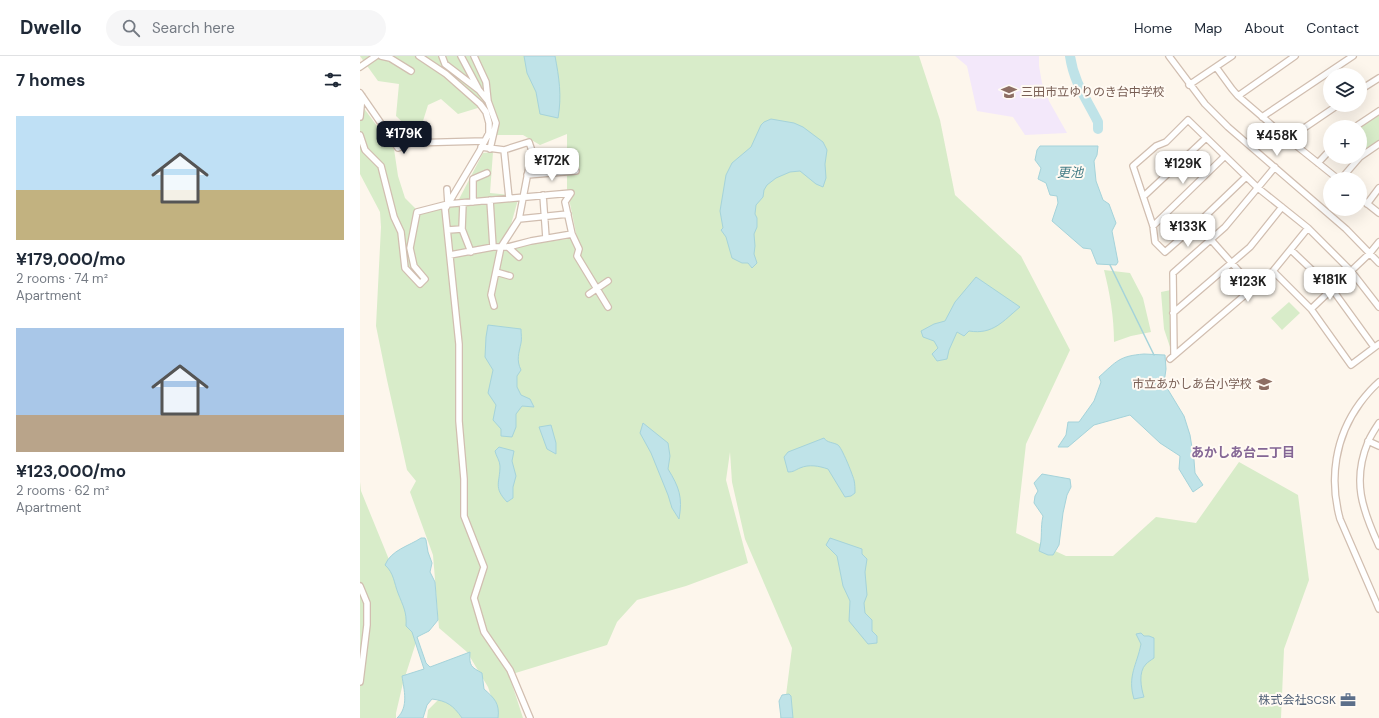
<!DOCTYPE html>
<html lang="en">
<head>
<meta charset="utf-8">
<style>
  body { margin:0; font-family:"DM Sans","Noto Sans JP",sans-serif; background:#f6f6f7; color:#1f2937; height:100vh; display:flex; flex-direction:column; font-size:15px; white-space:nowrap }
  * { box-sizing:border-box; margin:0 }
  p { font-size:13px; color:#747a83 }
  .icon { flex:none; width:22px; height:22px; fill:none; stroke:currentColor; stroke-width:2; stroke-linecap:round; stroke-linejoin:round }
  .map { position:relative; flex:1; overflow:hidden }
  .drawer { display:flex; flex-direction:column; background:#fff; width:360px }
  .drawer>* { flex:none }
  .buttons { position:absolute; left:963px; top:12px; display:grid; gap:8px }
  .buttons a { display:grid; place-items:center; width:44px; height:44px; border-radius:50%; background:#fff; box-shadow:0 4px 16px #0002; font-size:20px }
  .price { position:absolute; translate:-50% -34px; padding:0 9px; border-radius:8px; background:#fff; color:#222; font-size:13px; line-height:26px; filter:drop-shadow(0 1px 2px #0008) }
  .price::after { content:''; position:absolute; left:50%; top:24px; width:12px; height:9px; margin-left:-6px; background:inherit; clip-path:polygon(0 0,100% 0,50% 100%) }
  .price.active { background:#111827; color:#fff }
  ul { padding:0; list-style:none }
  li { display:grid; align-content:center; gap:8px; height:212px; padding:0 16px }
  li span { display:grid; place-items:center; height:124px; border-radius:0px; color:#555 }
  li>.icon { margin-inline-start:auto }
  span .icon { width:72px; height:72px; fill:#fffc; stroke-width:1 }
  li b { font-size:17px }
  h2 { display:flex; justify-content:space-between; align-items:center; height:48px; padding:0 16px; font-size:17px }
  header { display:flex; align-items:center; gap:24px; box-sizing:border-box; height:56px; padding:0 20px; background:#fff; border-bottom:1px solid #e0e1e3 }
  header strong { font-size:19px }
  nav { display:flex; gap:22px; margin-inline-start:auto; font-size:14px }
  .search { width:280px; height:36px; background:#f6f6f7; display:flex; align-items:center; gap:10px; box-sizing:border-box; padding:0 14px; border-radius:22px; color:#747a83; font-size:15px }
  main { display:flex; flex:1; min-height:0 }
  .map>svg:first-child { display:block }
  .education { fill:#f3e8fa }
  .green { fill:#d8ecc9 }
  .water { fill:#bfe3e8; stroke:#a5d3da }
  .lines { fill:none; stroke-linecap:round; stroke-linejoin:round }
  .stream { stroke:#a5d3da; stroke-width:1.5 }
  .river { stroke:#bfe3e8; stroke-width:10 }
  .minor-casing { stroke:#d1beb0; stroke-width:8 }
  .minor { stroke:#fff; stroke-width:5.5 }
  .labels { text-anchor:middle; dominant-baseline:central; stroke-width:4; stroke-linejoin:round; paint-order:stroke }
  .education-label { font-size:12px; fill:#785e54; stroke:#fffaf3; text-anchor:start }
  .service-label { font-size:12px; fill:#4e5e75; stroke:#fffaf3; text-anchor:end }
  .water-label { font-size:13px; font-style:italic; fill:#437c86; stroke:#fffaf3 }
  .neighbourhood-label { font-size:13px; font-weight:bold; fill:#846695; stroke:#fffaf3 }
</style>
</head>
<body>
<header>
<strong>Dwello</strong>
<div class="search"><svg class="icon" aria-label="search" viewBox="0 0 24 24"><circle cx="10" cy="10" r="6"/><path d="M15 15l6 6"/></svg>Search here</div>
<nav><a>Home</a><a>Map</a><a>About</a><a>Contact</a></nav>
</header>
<main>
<section class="drawer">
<h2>7 homes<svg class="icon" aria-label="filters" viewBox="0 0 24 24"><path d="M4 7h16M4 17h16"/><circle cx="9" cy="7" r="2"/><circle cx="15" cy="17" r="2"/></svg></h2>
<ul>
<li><span style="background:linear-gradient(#bfe0f5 60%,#c2b280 0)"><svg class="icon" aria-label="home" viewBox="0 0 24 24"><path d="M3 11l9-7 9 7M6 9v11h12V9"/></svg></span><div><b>¥179,000/mo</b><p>2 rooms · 74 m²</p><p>Apartment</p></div></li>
<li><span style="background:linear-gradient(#a9c7e8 70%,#b9a48a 0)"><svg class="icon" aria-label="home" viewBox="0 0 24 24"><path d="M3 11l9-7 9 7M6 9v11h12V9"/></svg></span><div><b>¥123,000/mo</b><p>2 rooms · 62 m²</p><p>Apartment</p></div></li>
</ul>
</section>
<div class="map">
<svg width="1019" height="662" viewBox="0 0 1019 662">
  <rect width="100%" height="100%" fill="#fdf6ec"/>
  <!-- education -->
  <path class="education" d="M595,0h84v10l3,17 7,18 18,32 -42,2 -12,-18 -36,-6 -10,-45z"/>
  <!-- green -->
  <path class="green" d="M0,0h559l21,64 15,75 66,61 49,94 -44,94 -10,89 50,23h47l43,-39 40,6 43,-61 59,33 11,85 -25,69 -3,69h-501l5,-15 7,-55 -47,-109 -13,-57 -2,-30 -4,28 22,83 -62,23 -49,14 -20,22 -10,23 -98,30 14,43h-25l-10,-31 -21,-35 -28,-24 -6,-73 -23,-63 6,-11 -9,-11 -20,-90 -11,-54 5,-99 -1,-15 -20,-38v-71l34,46 4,27 7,22 11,11 40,-4 27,-52 10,-1 -3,41 29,3 -14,50 72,-8 -10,-49v-55l-27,11 -17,-10h-29l-3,-31 -33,10 -17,-15 -13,6 -10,32 -22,-21 3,-32 -21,-3z
    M1019,55v30l-17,11 -2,-4v-21h-5z
    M744,214l26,3 13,25 8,34 -20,4 -17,6c0,-25 -4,-48 -10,-72z
    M811,234l1,63 -8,-24 -3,-37z
    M929,246l11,11 -18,17 -11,-12z
    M0,426l1,9 58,142 -16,50 -7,30v5h-36z
    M82,640l30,22h-45l1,-8z"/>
  <!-- water -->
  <path class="water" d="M164,0h31c4,21 7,40 3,62l-18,-4 -4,-22 -9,-19z
    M411,63l23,4 9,4 20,15 4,8 -2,14 1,14 -3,9 -7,-3 -16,-13 -10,1 -14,6 -9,7 -3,5 -1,7 -7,8 -1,9 2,4v9l-3,7 1,12 -1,8 3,9 -5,5 -4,-5h-6l-10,-5 -6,-21 -5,-7 2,-2 -3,-17 6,-36 6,-12 19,-16 10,-22 3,-3z
    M680,90h58l-1,9 -3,6 2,20 7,19 6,4 7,19 -4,8 6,31 -2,3 -19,-1 -6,-15 -8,-1 -31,-27 6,-18 -1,-7 -7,-1 -4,-12 -8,-4 3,-11 -6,-8 2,-10z
    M616,221l44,30c-17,14 -27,28 -51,24l-5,5 -7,-4 -8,18 -2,9 -10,2 -5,-7 6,-6 -4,-7 -11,-4 -2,-6 13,-7 11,-3 10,-19z
    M128,269l33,4c0,5 1,10 0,14 -2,10 -5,17 0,27l-4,6v11l4,8 9,4 4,8 -12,-1 -6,8v13l-4,10 -11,-1v-7l-8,-9 3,-15 -8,-12 5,-23 -8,-13 1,-20z
    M784,298l21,1 1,14 -2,14 20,33 6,19 4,25 1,13 8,12 -10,7 -14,-23 1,-13 -20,-13 -30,-28 -36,10 -26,22h-10l8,-12 2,-13h11l15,-21 7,-19 -2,-5c18,-16 20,-21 45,-23z
    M283,367l25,20 2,13 -2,13c11,18 15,28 11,50l-7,-11 -4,-13 -17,-42 -11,-20z
    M191,369l5,18v11l-9,-5 -8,-22z
    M464,382c3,5 9,4 14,7 4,3 14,28 16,35 1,4 1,9 1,13l-4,3 -6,1 -17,-28c-9,-3 -19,-5 -28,-1 -5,2 -6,4 -12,4l-4,-15 4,-5z
    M139,391l15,4 -2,10 4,15 -3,11v11l-6,4c-14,-15 -7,-19 -7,-36 0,-5 -4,-10 -5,-15z
    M682,418l28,5 1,8 -4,8 -4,18 -4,32 -6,10h-5l-9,-4c4,-14 1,-23 4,-35l-9,-13 1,-7 3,-5 -4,-8z
    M61,482h4l1,2 2,12 4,11 -2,9 5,10 3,38 -9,11 -12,6 9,26 4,4 40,-15c-1,14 1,15 12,21l2,16c10,9 16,14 14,29h-36c-9,-13 -15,-17 -30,-19l-5,6 -4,13h-26c12,-11 7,-28 5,-42l22,-7 -12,-37 -6,-6c1,-14 -3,-20 -8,-33 -4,-10 -4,-20 -13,-28 6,-15 24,-19 36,-27z
    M470,482l32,11v5l5,5 -2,13 2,23 -3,8 1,10 7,7v11l5,5v7l-9,1 -19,-23 1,-20 -7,-15 -6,-30 -11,-11z
    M781,577l3,3h5l5,2v20c-3,2 -6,4 -8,6 -8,8 -5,24 -2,33l-10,2c-7,-23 3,-34 7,-55l-5,-10z
    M429,638l2,2 2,22h-12l-2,-17 3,-6z"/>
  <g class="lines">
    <!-- stream -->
    <path class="stream" d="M750,209l44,90"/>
    <!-- river -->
    <path class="river" d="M710,0c4,27 16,42 28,66v7"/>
    <defs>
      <path id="minor" d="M21,0l9,2 21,13
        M59,0l27,18 34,30 6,8 3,11v10l-10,19 -34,57 14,135v77l5,58v37l20,51 -10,31 10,34 26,38 20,48
        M82,0l3,8 34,26 9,11 8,22 -6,26
        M101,0l17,32
        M114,0l12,26 2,19
        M809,0l36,48 23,23 118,102 33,34
        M0,11l16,-11
        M856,11l16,22 6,7 50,43 50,40
        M829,29l43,-29
        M1000,34l19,-12
        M0,37l38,55 12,-5 74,-2
        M878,40l57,-40
        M0,61l2,-21
        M902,61l91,-61
        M995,71l24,-16
        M0,79l5,15 16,16 13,51 7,15 4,36 15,16 5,-5 -11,-13 -4,-18 7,-36 31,-8 123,-11 -6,9 7,32 -41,7 -23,6h-15l-43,8
        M928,83l50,-34
        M121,91l23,3 25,-8 3,9 -13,68 -18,28 -10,48 3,11
        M144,94l5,48
        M1000,101l19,-13
        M958,107l12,-13
        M167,119l49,-4
        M886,121l-49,47 -32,28 -10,-10 -2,-16 -20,-60 23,-20 10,-4 22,-22 70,68 50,40 43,43 28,36
        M981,123l19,-22
        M87,133l1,15
        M183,139l3,43
        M784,140l62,-58
        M1000,142l19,15
        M130,144l3,47
        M113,146v-23l14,-6
        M103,147l-1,26 9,23
        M1007,148l12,-16
        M159,163l49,-5
        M837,168l56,63
        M793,170l72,-70
        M88,174l14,-1
        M212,178l7,15 -2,7 31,51
        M148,191l11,10
        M931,194l41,39 42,58
        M913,215l38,38 40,56 28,-21
        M136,216l14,4
        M229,238l19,-13
        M951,253l59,-56 9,-11
        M813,257l77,-66 32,-40
        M814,299l-1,-82 52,-46 50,-60
        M810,303l103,-88 35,-43
        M1019,326c-7,6 -13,13 -19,21 -25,34 -31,76 -20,116l39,90
        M1019,367c-4,6 -8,12 -11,19 -16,39 -6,67 11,104
        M1008,385l11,5
        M0,530l7,17v22l-7,57"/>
    </defs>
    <!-- minor casing -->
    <use href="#minor" class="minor-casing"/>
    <!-- minor -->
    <use href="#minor" class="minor"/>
  </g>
  <!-- icons -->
  <defs>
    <symbol id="school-bare" viewBox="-9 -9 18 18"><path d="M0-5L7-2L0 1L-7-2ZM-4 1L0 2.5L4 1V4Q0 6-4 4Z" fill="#8d6e63" stroke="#fffaf3" stroke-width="2.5" paint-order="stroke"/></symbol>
    <symbol id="office-bare" viewBox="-9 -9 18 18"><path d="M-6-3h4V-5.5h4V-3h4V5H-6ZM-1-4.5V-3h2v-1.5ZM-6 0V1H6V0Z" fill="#5c6f8a" stroke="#fffaf3" stroke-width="2.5" paint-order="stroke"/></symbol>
  </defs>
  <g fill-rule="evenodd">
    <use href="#school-bare" x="638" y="25" width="22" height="22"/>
    <use href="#school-bare" x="893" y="317" width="22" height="22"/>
    <use href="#office-bare" x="977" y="633" width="22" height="22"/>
  </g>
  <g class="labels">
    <!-- education labels -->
    <g class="education-label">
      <text x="661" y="36">三田市立ゆりのき台中学校</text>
      <text x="892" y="328" text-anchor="end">市立あかしあ台小学校</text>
    </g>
    <!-- service labels -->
    <g class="service-label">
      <text x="976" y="644">株式会社SCSK</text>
    </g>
    <!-- water labels -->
    <g class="water-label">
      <text x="710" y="116">更池</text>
    </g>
    <!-- neighbourhood labels -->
    <g class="neighbourhood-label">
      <text x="883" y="396">あかしあ台二丁目</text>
    </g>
  </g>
</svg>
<div class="buttons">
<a><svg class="icon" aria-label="layers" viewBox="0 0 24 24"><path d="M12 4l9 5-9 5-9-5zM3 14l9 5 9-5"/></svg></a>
<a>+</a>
<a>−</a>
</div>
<b class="price active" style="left:44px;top:99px">¥179K</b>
<b class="price" style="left:917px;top:101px">¥458K</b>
<b class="price" style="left:192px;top:126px">¥172K</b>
<b class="price" style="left:823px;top:129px">¥129K</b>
<b class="price" style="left:828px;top:192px">¥133K</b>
<b class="price" style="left:970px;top:245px">¥181K</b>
<b class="price" style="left:888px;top:247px">¥123K</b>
</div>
</main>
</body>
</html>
